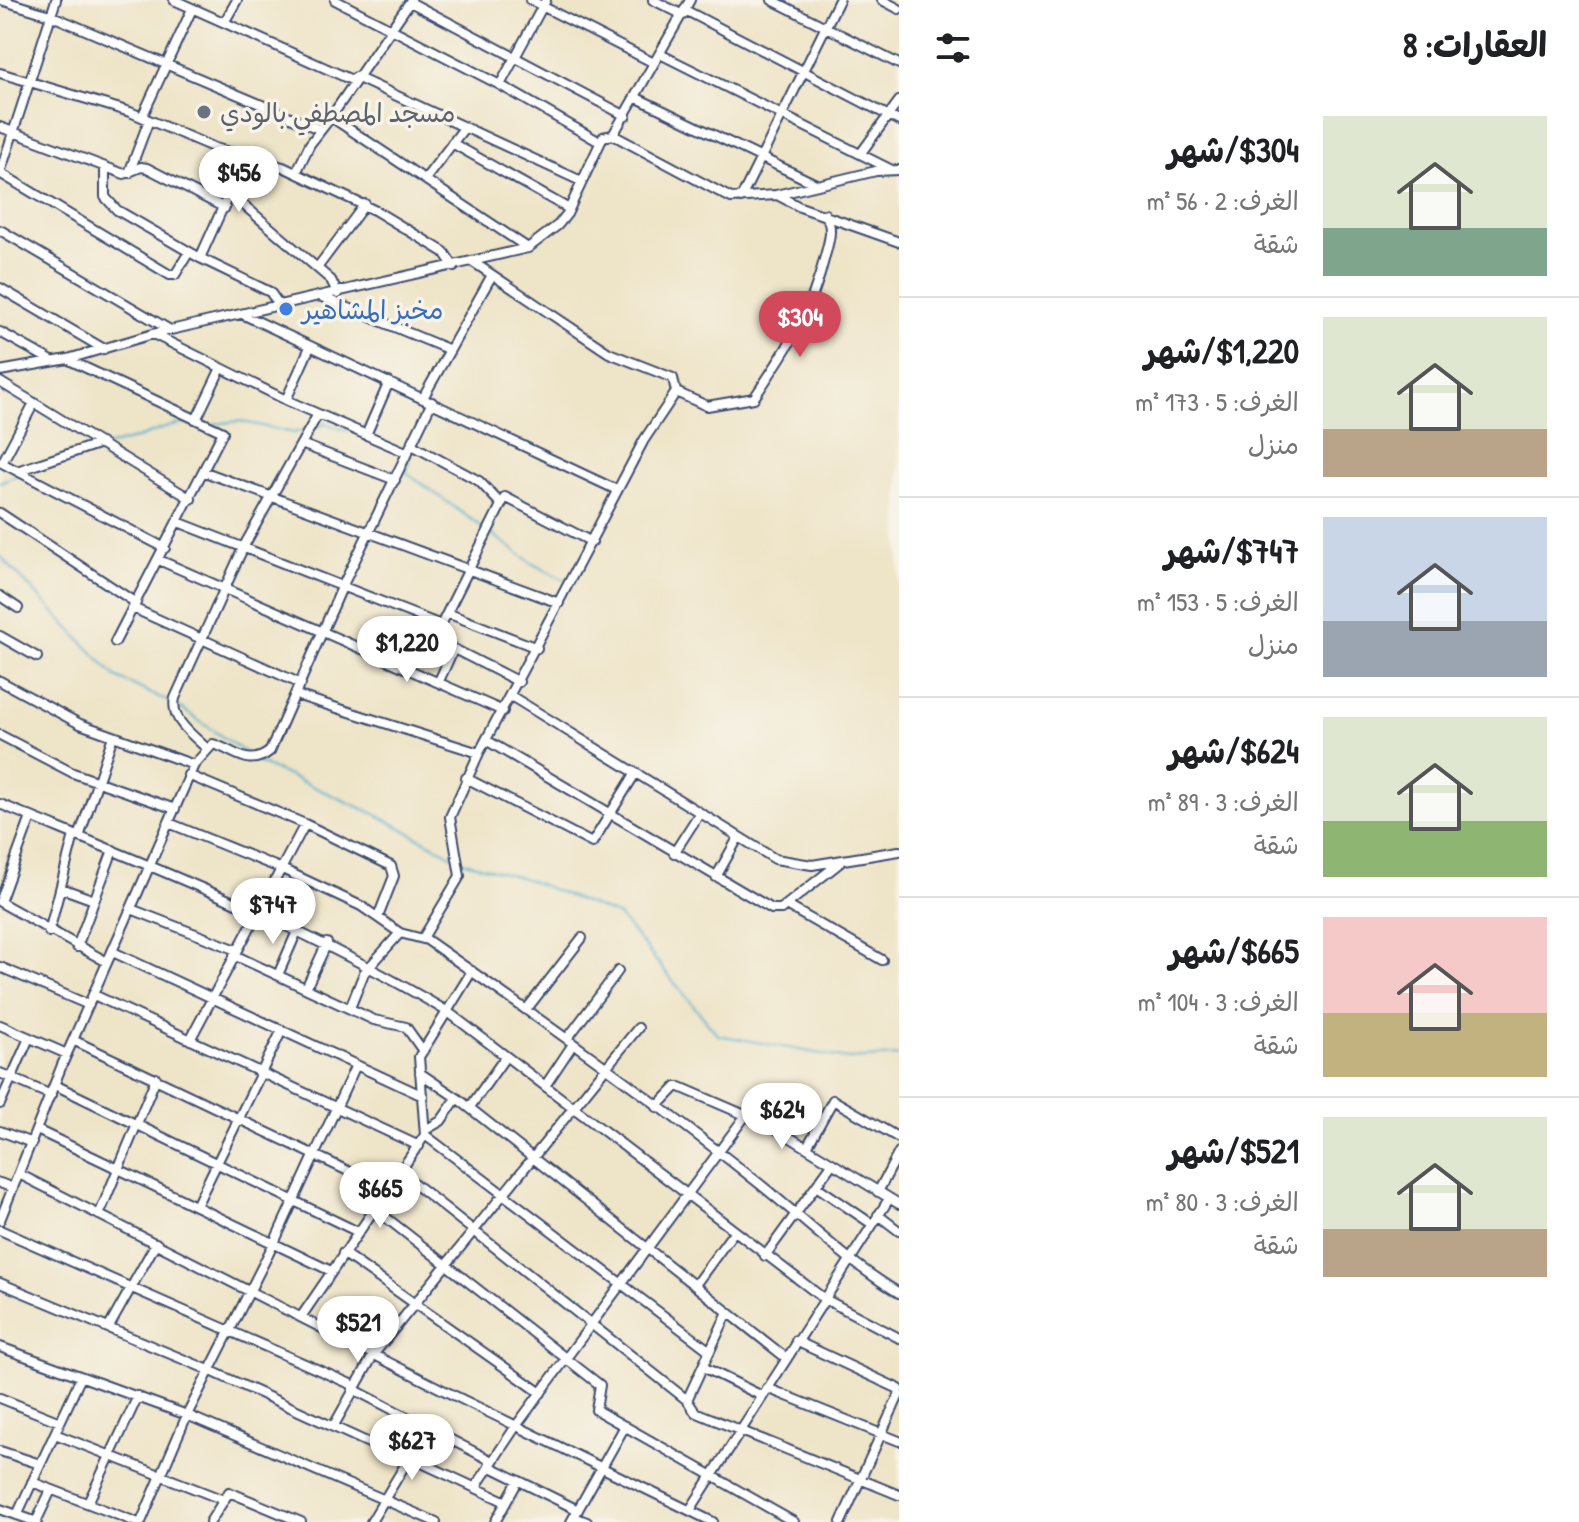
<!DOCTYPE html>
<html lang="ar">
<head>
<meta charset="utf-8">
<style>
  body { margin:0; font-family:"Patrick Hand","Playpen Sans Arabic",sans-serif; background:#f6f6f6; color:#202124; direction:rtl; height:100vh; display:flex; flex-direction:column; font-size:30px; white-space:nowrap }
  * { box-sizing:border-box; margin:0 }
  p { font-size:26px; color:#757577 }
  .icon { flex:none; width:44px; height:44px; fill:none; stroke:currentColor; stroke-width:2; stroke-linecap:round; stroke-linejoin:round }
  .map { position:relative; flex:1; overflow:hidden; direction:ltr }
  .side { display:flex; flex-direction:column; background:#fff; width:680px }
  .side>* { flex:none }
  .price { position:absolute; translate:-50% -68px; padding:0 18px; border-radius:28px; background:#fff; color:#222; font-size:26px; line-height:52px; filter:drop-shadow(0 2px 4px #0008) }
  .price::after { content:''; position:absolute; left:50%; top:48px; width:24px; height:18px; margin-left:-12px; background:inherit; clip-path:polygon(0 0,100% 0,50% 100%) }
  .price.selected { background:#d1495b; color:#fff }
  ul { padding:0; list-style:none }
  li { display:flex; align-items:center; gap:24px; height:200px; padding:0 32px }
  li+li { border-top:2px solid #e0e0e0 }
  li span { display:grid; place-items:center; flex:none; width:224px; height:160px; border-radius:0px; color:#555 }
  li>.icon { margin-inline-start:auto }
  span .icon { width:96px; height:96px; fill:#fffc; stroke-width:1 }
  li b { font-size:34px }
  h2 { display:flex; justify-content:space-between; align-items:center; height:96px; padding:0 32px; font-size:34px }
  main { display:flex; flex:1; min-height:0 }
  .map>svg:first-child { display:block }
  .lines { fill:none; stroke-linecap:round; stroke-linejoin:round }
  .stream { stroke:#52aed0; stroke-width:2 }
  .minor-casing { stroke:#3b4a6e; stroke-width:12 }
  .minor { stroke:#fff; stroke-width:8 }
  .worship-dot { fill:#6b7280; stroke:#f7f3e8; stroke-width:3 }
  .shop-dot { fill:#3f7fe0; stroke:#f7f3e8; stroke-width:3 }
  .labels { text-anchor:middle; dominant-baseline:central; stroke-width:7; stroke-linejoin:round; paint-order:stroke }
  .worship-label { font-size:26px; fill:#5b616d; stroke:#f7f3e8; text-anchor:start }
  .shop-label { font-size:26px; fill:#366cbe; stroke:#f7f3e8; text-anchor:start }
</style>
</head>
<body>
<main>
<section class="side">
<h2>العقارات: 8<svg class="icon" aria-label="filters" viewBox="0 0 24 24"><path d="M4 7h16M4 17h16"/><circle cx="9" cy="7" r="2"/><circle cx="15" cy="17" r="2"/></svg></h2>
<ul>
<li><span style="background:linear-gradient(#dfe7d0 70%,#7fa58c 0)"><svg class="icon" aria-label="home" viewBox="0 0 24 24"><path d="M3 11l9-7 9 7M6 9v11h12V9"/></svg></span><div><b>$304/شهر</b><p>الغرف: 2 · 56 m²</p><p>شقة</p></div></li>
<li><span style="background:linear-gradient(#dfe7d0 70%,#b9a48a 0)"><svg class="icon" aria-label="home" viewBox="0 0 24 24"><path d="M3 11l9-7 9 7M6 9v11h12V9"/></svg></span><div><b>$1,220/شهر</b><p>الغرف: 5 · 173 m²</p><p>منزل</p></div></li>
<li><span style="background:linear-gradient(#c9d6e8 65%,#9aa5b1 0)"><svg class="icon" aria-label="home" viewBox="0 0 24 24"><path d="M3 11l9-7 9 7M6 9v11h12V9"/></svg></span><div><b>$747/شهر</b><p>الغرف: 5 · 153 m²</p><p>منزل</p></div></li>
<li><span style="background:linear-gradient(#dfe7d0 65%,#8fb573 0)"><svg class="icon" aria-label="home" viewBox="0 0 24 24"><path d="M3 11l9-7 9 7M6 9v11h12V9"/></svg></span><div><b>$624/شهر</b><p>الغرف: 3 · 89 m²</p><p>شقة</p></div></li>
<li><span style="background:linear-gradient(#f6c9c9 60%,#c2b280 0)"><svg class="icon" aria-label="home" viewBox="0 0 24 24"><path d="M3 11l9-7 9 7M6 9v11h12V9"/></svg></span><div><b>$665/شهر</b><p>الغرف: 3 · 104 m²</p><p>شقة</p></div></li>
<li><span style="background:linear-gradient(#dfe7d0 70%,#b9a48a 0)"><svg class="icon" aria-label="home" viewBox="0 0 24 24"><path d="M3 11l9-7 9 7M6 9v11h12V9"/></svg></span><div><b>$521/شهر</b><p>الغرف: 3 · 80 m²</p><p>شقة</p></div></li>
</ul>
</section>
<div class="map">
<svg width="899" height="1522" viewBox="0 0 899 1522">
  <rect width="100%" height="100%" fill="#f7f3e8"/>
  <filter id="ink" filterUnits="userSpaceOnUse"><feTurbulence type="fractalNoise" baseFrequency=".0125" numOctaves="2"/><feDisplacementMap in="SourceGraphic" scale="16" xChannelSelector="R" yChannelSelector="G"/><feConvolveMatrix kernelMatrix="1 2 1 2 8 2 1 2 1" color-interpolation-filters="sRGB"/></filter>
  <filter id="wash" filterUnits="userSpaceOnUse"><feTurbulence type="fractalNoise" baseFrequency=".006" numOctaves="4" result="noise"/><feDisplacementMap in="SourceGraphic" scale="32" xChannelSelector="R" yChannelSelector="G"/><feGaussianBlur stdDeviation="1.8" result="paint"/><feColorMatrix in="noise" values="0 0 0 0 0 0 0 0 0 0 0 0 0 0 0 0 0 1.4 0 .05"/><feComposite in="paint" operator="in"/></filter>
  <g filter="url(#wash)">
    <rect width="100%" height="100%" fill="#eee4c7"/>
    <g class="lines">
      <!-- stream -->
      <path class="stream" d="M215,424l24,-3 55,12 12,-4
        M316,426l10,-2 22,7
        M108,445c33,-3 55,-23 89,-22
        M409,458l-2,15 79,57
        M0,482l19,-8
        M492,534l41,30 34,17
        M0,556l116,121 57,27
        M179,707l67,46
        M257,762l120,53 76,41
        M462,861l64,18 93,37 99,119 130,24 51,-3"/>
    </g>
  </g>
  <g filter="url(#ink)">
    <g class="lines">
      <defs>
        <path id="minor" d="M1,0l49,15 271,115
          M56,0l-56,173 170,102h5l14,-23
          M174,0l180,81
          M335,0l165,85 98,56
          M411,0l-80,117 197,131
          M530,0l124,63
          M653,0l30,15
          M772,0l127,64
          M882,0l17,9
          M410,2l216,114
          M685,10l214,111
          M225,21l12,-21
          M660,54l232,116
          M0,73l130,39 85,36 68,19 93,44 68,41 10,15
          M356,77l225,104
          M500,85l46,-85
          M635,97l183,88
          M142,117l50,-108
          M0,127l124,47 17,-7 6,1 78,40
          M613,135l77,-135
          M452,143l117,66
          M861,153l38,-52
          M105,167v30l12,13 83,48 70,34 10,14
          M129,173l20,-53
          M296,173l14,-29 21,-27
          M426,178l38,-50
          M231,194l100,86 7,14
          M777,195l23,12 99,35
          M741,198l98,-198
          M0,230l170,100
          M200,258l46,-102
          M317,268l48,-64
          M0,288l104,61
          M322,297l128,53
          M242,314l375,176
          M0,332l52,29
          M153,334l133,66 122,53
          M69,360l154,72 -108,210
          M0,371l68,-12 85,-25 375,-86 30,-23 9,-11 36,-77 10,-2 118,63 45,-3 100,-24 23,-1
          M0,382l191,117
          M676,392l31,14 47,-8c33,-49 57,-84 71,-142 4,-15 9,-28 0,-42
          M423,398l69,-123
          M286,400l24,-53
          M197,418l24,-50
          M366,435l23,-53
          M301,444l17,-30
          M412,445l67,36 21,22
          M0,462l165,86
          M2,463l32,-60
          M17,471l84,-28
          M205,472l354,131
          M0,513l136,90
          M178,522l263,103 64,-128 87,45
          M159,560l344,151
          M0,596l18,12
          M133,608l168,76
          M447,613l90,35
          M441,625l7,21 71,36
          M0,636l37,21
          M0,681l80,43 114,41
          M439,681l14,-31
          M296,695l183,58 165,-313 32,-48 -3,-14 -64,-25 -136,-91
          M511,696l264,163 37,6 87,-14
          M0,735l73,38 102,36
          M486,740l286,169h9l61,-48
          M206,748c-14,-14 -36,-28 -31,-50l69,-152 57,-102 94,36
          M188,775l117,49 86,42 3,10 -16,41
          M466,778l126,65 43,-69
          M0,804c157,65 301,120 448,208l375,286 76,40
          M169,823l113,46 79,37 39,27 27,7c110,77 219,154 324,237 50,39 93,83 148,116
          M79,837l34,-101
          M674,853l25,-39
          M716,877l22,-39
          M61,888l33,12
          M0,902l107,60
          M0,902l31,-85
          M786,905l96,55
          M131,909l106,41
          M49,932l25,-97
          M423,938l37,-62 -10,-59 29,-64
          M77,947l36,-97
          M113,952l310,144
          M234,955l140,65 32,7 17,24
          M0,967l89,38
          M278,975l20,-46
          M306,988l21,-45
          M94,995l325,151
          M350,1008l14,-35 36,-40
          M526,1010l56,-72
          M0,1025l67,29
          M567,1039l51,-68
          M73,1040l315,150
          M190,1040l115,-216
          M0,1073l51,22
          M420,1073l37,25 328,259
          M55,1085l303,147
          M545,1086l28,-42
          M0,1104l29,-66
          M470,1107l36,-51
          M657,1107l19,-20h4l93,40 126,77
          M427,1129l14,-8 16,-23
          M37,1130l294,141
          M0,1131l32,12
          M425,1135l285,216
          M807,1147l26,-47 66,38
          M401,1173l286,227 8,12 204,83
          M19,1174l428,218 266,130
          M0,1183l13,5
          M816,1186l56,38
          M878,1192l21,-40
          M196,1206l86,-176
          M375,1209l225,176 -4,25 198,112
          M99,1215l57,-137
          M878,1215l21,16
          M0,1220l62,-155 132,-300 19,-21c22,6 35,25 57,7l73,-166 89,-183
          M0,1230l355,156
          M343,1253l198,140
          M765,1256l67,-92
          M0,1283l209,87 197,90
          M695,1285l38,-52
          M301,1317l124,-182 -6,-78 53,-86
          M109,1327l47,-84
          M796,1341l103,48
          M0,1347l187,68 249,107
          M703,1367l59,29
          M767,1388l132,53
          M353,1389l139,72
          M0,1398l60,24
          M687,1400l41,-88
          M333,1427l41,-73 264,-326
          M55,1434l166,65
          M0,1451l40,13
          M409,1457l97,45
          M489,1466l89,44
          M32,1482l104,40
          M475,1488l41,-62 230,-311
          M88,1503l50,-107
          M0,1509l37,13
          M690,1510l199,-311
          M17,1515l64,-138
          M574,1517l13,5
          M36,1522l15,-32
          M141,1522l46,-107 87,-172 82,-178
          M210,1522l19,-30 72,30
          M371,1522l56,-94
          M495,1522l23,-41
          M571,1522l54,-96
          M841,1522l58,-127"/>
      </defs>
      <!-- minor casing -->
      <use href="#minor" class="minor-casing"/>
      <!-- minor -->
      <use href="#minor" class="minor"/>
    </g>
  </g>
  <!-- markers -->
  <circle class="worship-dot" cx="204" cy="112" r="8"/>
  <circle class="shop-dot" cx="286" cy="309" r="8"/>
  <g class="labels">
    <!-- worship labels -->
    <g class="worship-label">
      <text x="220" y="112">مسجد المصطفي بالودي</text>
    </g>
    <!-- shop labels -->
    <g class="shop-label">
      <text x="302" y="309">مخبز المشاهير</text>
    </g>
  </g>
</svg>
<b class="price" style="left:239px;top:214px">$456</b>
<b class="price selected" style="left:800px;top:359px">$304</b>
<b class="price" style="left:407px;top:684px">$1,220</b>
<b class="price" style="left:273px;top:946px">$747</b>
<b class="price" style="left:782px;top:1151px">$624</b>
<b class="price" style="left:380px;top:1230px">$665</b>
<b class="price" style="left:358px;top:1364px">$521</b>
<b class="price" style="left:412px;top:1482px">$627</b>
</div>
</main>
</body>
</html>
